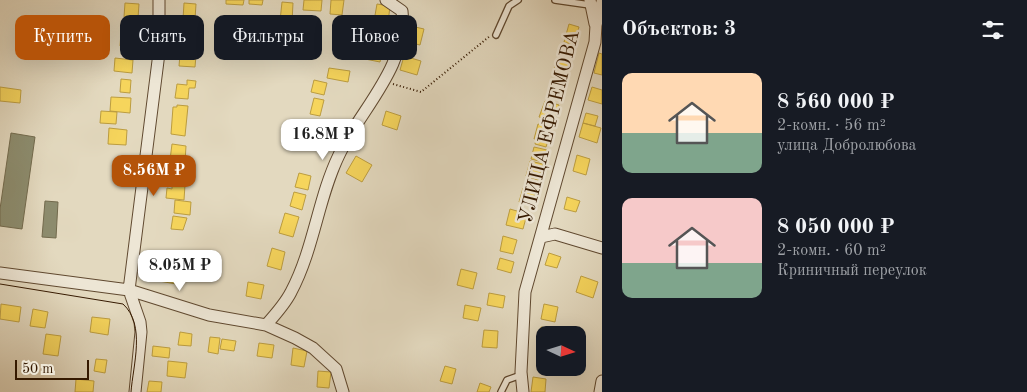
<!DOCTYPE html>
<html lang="ru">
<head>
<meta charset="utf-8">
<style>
  body { margin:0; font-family:"Old Standard TT",serif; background:#20242c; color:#f1f3f6; height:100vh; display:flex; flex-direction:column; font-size:19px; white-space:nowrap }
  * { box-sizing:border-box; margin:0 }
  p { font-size:16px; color:#9ea1a6 }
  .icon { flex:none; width:28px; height:28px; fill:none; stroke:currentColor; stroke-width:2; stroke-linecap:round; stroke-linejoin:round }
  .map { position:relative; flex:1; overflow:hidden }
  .panel { display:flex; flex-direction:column; background:#171b24; width:425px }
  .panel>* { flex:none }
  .hud { position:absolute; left:15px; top:15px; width:475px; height:45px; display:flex; gap:10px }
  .needle { width:32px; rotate:94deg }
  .buttons { position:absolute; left:536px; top:326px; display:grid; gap:10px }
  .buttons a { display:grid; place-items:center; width:50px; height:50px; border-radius:10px; background:#171b24; box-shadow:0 5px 20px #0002; font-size:25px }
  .scale { position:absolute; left:15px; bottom:12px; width:74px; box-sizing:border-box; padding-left:5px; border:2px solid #351900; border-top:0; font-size:14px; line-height:18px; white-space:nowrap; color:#351900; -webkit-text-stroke:4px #ede6d5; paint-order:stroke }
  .price { position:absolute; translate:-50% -42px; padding:0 11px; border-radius:10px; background:#fff; color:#222; font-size:16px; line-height:32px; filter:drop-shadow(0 1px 2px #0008) }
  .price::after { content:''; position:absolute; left:50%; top:30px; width:15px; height:11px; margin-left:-8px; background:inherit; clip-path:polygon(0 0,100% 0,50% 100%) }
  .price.current { background:#b45309; color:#fff }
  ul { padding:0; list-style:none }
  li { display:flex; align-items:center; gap:15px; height:125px; padding:0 20px }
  li span { display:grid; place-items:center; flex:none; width:140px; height:100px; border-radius:10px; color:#555 }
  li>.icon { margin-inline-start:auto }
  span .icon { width:60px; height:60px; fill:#fffc; stroke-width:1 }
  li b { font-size:21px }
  h2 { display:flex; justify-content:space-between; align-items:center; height:60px; padding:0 20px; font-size:21px }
  .pill { padding:0 18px; border-radius:10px; background:#171b24; box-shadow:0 5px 20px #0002; font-size:18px; line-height:45px }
  .pill.current { background:#b45309; color:#fff }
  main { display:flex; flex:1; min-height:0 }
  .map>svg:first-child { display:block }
  .homes { fill:#f6d55c; stroke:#bc9d40 }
  .industry { fill:#8c8c6e; stroke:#726a4d }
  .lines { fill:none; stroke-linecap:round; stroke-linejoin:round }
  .lane-casing { stroke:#604930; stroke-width:8 }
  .street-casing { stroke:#604930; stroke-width:13 }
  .path { stroke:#351900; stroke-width:2; stroke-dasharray:1 2.5; stroke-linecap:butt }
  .lane { stroke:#ede6d5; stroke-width:5.5 }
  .street { stroke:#ede6d5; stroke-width:11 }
  .tram { stroke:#351900; stroke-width:1 }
  .labels { text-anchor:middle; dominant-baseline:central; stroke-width:5; stroke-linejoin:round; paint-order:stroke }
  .street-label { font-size:20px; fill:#351900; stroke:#ede6d5 }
</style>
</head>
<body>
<main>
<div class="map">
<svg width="602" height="392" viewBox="0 0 602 392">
  <rect width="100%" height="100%" fill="#e3d9bf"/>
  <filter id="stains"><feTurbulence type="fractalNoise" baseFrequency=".004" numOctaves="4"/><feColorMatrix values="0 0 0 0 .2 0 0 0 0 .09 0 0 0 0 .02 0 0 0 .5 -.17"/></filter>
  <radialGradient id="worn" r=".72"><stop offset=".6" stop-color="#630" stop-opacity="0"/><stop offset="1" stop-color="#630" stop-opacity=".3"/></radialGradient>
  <!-- homes -->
  <path class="homes" d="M226,0h18l-1,5 -17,-1z
    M249,0h14l-1,5 -13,-1z
    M304,0h18l-1,11 -18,-1z
    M331,0h13l-2,15 -12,-1z
    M282,2l11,1 -1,19 -12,-1z
    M125,3l14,1 -1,14 -14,-1z
    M184,3l12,1 -1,15h-12z
    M377,4l13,2 -2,17 -14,-2z
    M183,20l15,1v12l-16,-2z
    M569,24l10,3 -5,18 -10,-3z
    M411,26l13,3 -4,16 -13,-3z
    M121,32l16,2 -1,14 -16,-2z
    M368,41l16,2 -4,19 -15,-3z
    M181,43l16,1 -2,23 -16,-1z
    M599,53l3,1v21l-8,-2z
    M404,56l17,5 -4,14 -17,-5z
    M115,58l18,2 -1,13 -18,-2z
    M557,59l13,3 -2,10 -14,-3z
    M329,68l21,3 -2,11 -21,-4z
    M121,79l10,1 -1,13 -10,-1z
    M187,80l9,1 -1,7h-6l-1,11 -13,-1 2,-14 10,1z
    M314,80l13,3 -3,12 -13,-3z
    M0,87l21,3 -1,13 -20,-2z
    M592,87l10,3v14l-14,-4z
    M111,97l20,1 -1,15 -20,-2z
    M314,98l10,2 -4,16 -10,-2z
    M545,101l14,4 -6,21 -10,-3 1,-5 -5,-1z
    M177,105l11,1 -3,30 -14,-2 2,-27h4z
    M101,111l16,1 -1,12 -16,-1z
    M386,111l15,5 -4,14 -15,-5z
    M586,113l12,3 -3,10 -12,-3z
    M583,123l18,5 -4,15 -18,-6z
    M538,124l14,4 -6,19 -11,-3 1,-5h-2z
    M109,128l18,2 -1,15 -18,-1z
    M311,133l13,3 -4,15 -13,-3z
    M172,144l14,2 -1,16 -15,-2z
    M534,147l13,3 -4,12 -12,-3z
    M577,155l13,4 -4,16 -13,-4z
    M356,156l16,9 -10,17 -16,-9z
    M530,161l13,3 -5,16 -12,-4z
    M299,173l12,3 -3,14 -13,-3z
    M172,184l13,1 -1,15 -18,-2 1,-10 5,1z
    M523,188l12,4 -4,14 -12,-4z
    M294,192l12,3 -4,15 -12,-4z
    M567,197l13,4 -4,11 -12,-3z
    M175,200l16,2 -1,13 -16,-2z
    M510,209l17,5 -4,15 -17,-4z
    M285,213l14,4 -6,20 -14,-4z
    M173,216l14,2 -4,12 -12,-1z
    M503,236l14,4 -4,14 -13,-3z
    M272,248l13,4 -4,18 -14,-4z
    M200,253l13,2 -3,17 -13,-2z
    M549,253l12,4 -4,11 -12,-3z
    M500,258l14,4 -3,11 -14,-4z
    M161,264l24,3 -3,18 -23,-4z
    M461,269l16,4 -4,16 -16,-4z
    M581,276l17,6 -5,16 -17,-6z
    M248,282l16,3 -3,14 -15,-3z
    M489,293l16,3 -2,12 -16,-3z
    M1,304l20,3 -2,15 -19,-3z
    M544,304l14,3 -3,15 -14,-3z
    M465,305l16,3 -3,13 -15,-3z
    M33,309l15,3 -3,16 -15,-2z
    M92,317l18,2 -2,16 -18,-3z
    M541,327l13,2 -1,6h-8v7l-6,-1z
    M484,330l14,1 -1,17 -15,-1z
    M180,332l12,2 -1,12 -13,-1z
    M46,334l15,2 -3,20 -15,-2z
    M210,337l10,1 -2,16 -10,-2z
    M222,339l14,2 -2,10 -14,-2z
    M259,343l15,2 -2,13 -15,-2z
    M153,346l17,2 -1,10 -17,-2z
    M293,348l14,3 -3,16 -13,-2z
    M96,359l11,1 -2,13 -11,-2z
    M168,361l19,2 -2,15 -18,-2z
    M445,366l11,3 -4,15 -12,-3z
    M318,371l13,1 -2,16 -12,-1z
    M533,377l13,2 -1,13h-14z
    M76,379l18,2 -1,11h-18z
    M149,381l13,1 -1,10h-14z
    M480,383l11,4 -2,5h-12z"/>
  <!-- industry -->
  <path class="industry" d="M11,133l24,4 -13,92 -22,-3v-17z
    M45,201l13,1 -2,36 -14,-1z"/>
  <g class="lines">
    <defs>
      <path id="lane" d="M555,0l35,5
        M496,35l13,-29 9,-6
        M501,392l6,-12 14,-5"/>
      <path id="street" d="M590,0l5,24
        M541,237l14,-3 47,14
        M0,273l129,17 80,25 57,10 29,13 18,10 23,21 7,23
        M266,325c9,-10 19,-21 25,-33 23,-43 27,-94 48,-137 22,-47 69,-88 63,-144l-16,-11
        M135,392l6,-60 -1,-10 -11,-32 30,-237v-53
        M523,392l-2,-20 4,-80 70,-250 1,-17 6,-23
        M600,392l2,-11"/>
    </defs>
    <!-- lane casing -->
    <use href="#lane" class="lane-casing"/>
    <!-- street casing -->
    <use href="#street" class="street-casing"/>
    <!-- path -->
    <path class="path" d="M393,84l28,8 69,-56"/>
    <!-- lane -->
    <use href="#lane" class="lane"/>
    <!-- street -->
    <use href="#street" class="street"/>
    <!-- tram -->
    <path class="tram" d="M0,284l123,20c23,21 10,61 8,88"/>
  </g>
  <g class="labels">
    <!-- street labels -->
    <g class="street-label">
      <text transform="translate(550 127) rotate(-76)">УЛИЦА ЕФРЕМОВА</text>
    </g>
  </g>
  <rect width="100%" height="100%" filter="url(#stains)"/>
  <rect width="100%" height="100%" fill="url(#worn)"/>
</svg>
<div class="buttons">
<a><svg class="needle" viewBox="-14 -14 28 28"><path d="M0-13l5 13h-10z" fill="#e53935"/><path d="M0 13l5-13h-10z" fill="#9ea1a6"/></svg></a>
</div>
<div class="scale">50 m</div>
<b class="price" style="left:323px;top:161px">16.8M ₽</b>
<b class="price current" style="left:154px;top:197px">8.56M ₽</b>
<b class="price" style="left:180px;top:292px">8.05M ₽</b>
<div class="hud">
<a class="pill current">Купить</a>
<a class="pill">Снять</a>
<a class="pill">Фильтры</a>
<a class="pill">Новое</a>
</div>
</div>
<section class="panel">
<h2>Объектов: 3<svg class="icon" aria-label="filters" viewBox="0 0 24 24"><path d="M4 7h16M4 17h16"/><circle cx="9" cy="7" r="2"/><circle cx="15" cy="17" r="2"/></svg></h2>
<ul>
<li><span style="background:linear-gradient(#ffd9b3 60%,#7fa58c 0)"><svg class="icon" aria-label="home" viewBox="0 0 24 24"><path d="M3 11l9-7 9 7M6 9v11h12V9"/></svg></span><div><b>8 560 000 ₽</b><p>2-комн. · 56 m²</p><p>улица Добролюбова</p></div></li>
<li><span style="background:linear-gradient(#f6c9c9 65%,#7fa58c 0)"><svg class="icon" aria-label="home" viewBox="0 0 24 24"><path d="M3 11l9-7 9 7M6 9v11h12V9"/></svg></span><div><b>8 050 000 ₽</b><p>2-комн. · 60 m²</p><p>Криничный переулок</p></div></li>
</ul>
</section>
</main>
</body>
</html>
